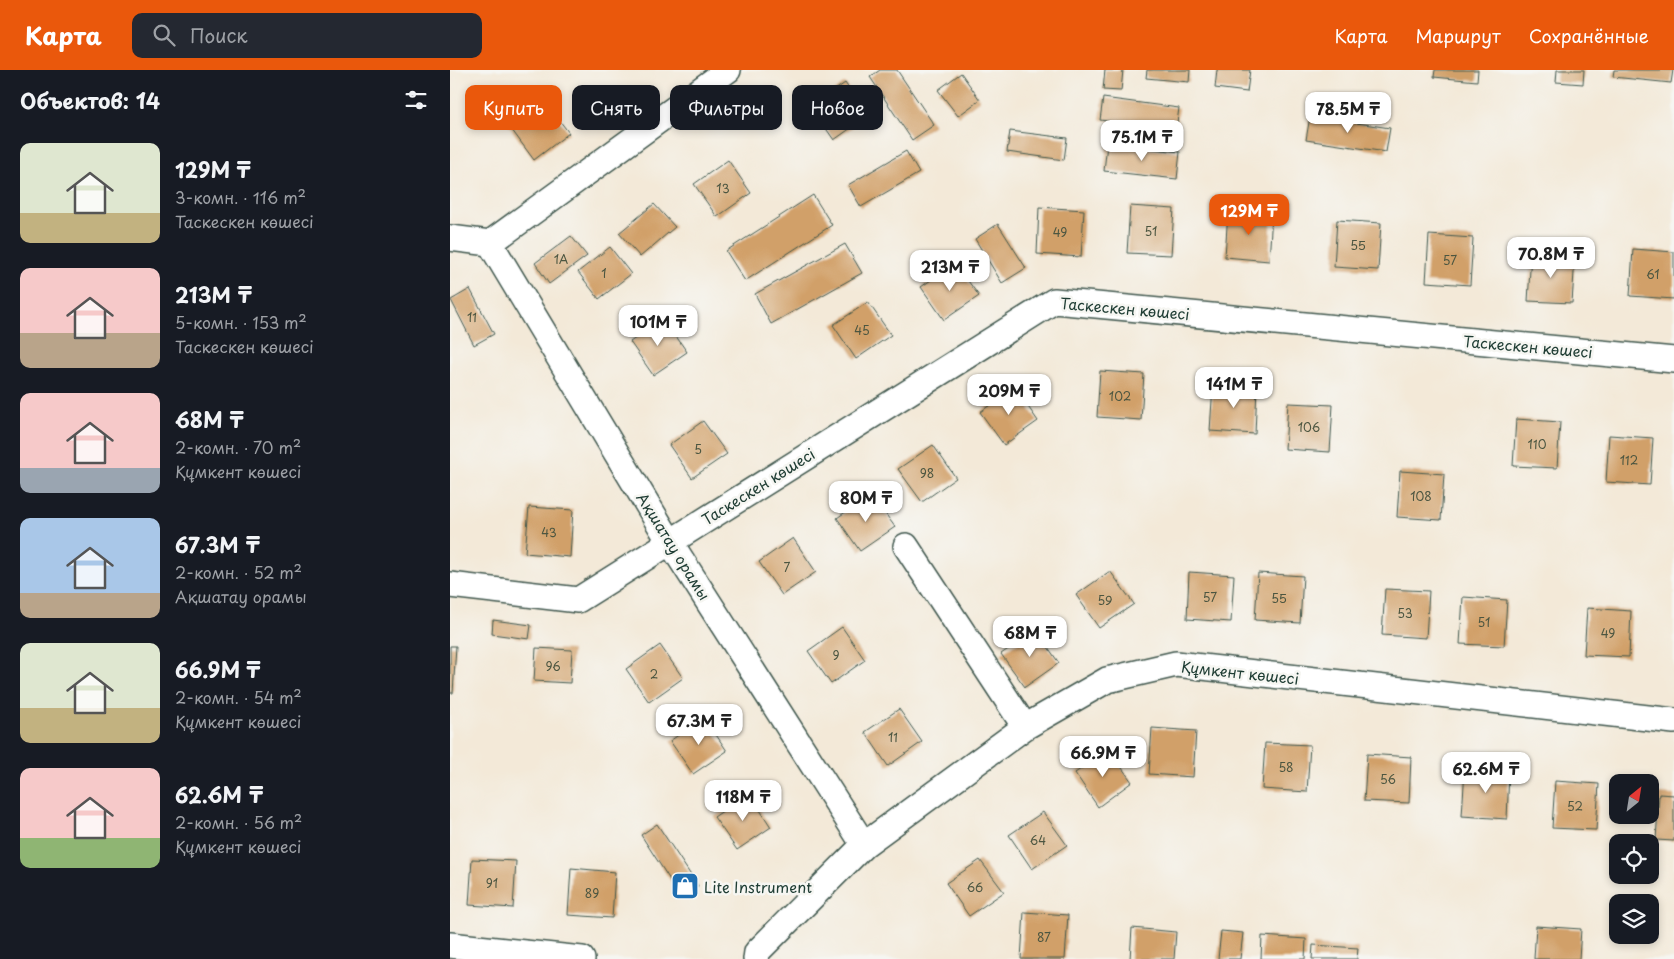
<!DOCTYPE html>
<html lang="ru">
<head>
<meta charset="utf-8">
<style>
  body { margin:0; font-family:"Playpen Sans",sans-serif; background:#242831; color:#f1f3f6; height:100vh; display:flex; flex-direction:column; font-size:19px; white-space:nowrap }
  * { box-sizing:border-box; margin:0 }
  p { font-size:16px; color:#9ea1a6 }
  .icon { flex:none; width:28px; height:28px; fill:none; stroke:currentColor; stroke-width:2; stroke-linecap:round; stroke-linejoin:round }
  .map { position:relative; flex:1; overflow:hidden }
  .details { display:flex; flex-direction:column; background:#171b24; width:450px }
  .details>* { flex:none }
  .hud { position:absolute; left:15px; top:15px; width:475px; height:45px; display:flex; gap:10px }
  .needle { width:32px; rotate:30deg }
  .controls { position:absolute; left:1159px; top:704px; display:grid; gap:10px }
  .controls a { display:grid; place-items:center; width:50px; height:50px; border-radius:10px; background:#171b24; box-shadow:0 2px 8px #0003; font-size:25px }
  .price { position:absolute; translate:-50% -42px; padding:0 11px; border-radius:10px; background:#fff; color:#222; font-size:16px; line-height:32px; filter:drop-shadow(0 1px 2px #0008) }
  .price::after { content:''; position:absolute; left:50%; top:30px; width:15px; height:11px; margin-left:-8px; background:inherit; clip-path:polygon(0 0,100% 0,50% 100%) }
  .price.active { background:#ea580c; color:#fff }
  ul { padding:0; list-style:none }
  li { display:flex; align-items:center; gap:15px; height:125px; padding:0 20px }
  li span { display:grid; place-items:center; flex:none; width:140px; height:100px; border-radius:10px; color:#555 }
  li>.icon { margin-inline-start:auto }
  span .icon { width:60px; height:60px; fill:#fffc; stroke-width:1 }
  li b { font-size:21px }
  h2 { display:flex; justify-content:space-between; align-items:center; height:60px; padding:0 20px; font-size:21px }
  .tag { padding:0 18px; border-radius:10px; background:#171b24; box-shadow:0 2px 8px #0003; font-size:18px; line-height:45px }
  .tag.active { background:#ea580c; color:#fff }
  header { display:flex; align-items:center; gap:30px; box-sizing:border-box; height:70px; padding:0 25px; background:#ea580c; color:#fff }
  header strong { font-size:24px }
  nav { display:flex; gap:28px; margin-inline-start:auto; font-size:18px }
  .search { width:350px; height:45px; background:#242831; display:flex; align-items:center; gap:12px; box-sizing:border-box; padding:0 18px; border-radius:10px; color:#9ea1a6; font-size:19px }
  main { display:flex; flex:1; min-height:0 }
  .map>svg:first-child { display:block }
  .building { fill:#d1a069 }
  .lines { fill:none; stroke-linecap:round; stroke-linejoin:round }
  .street-casing { stroke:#3f574d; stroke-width:28 }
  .street { stroke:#fff; stroke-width:25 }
  .labels { text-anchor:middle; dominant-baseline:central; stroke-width:5; stroke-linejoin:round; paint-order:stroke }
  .number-label { font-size:12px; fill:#4c5641 }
  .street-label { font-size:15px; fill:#1f3d34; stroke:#f6f6f2 }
  .poi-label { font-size:15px; fill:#1f3d34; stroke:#f6f6f2; text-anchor:start }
</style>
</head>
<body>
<header>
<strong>Карта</strong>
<div class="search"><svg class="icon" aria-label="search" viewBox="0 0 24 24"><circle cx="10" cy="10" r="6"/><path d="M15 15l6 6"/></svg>Поиск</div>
<nav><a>Карта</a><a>Маршрут</a><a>Сохранённые</a></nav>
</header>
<main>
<section class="details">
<h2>Объектов: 14<svg class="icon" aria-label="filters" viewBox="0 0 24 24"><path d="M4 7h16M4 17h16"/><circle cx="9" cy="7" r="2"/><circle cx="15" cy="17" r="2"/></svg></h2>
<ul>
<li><span style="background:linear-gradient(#dfe7d0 70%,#c2b280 0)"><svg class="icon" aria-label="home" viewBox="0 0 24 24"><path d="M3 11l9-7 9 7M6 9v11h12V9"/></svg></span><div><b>129M ₸</b><p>3-комн. · 116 m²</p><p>Таскескен көшесі</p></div></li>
<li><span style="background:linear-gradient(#f6c9c9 65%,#b9a48a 0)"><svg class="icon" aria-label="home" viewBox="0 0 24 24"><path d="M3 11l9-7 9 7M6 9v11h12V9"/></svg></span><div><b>213M ₸</b><p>5-комн. · 153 m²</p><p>Таскескен көшесі</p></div></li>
<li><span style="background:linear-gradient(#f6c9c9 75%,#9aa5b1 0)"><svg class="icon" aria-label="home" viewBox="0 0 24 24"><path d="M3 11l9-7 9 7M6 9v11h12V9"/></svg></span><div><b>68M ₸</b><p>2-комн. · 70 m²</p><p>Құмкент көшесі</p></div></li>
<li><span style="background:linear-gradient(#a9c7e8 75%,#b9a48a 0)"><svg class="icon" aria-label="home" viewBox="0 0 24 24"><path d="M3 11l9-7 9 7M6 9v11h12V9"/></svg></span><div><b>67.3M ₸</b><p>2-комн. · 52 m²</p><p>Ақшатау орамы</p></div></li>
<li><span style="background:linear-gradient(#dfe7d0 65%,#c2b280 0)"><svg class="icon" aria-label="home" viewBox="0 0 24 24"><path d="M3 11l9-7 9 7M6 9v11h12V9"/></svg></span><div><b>66.9M ₸</b><p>2-комн. · 54 m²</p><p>Құмкент көшесі</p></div></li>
<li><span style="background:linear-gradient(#f6c9c9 70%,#8fb573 0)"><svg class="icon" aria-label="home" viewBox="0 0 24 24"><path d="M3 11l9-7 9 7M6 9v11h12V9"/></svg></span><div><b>62.6M ₸</b><p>2-комн. · 56 m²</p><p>Құмкент көшесі</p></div></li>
</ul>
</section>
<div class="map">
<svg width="1224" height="889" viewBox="0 0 1224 889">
  <rect width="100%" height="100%" fill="#f6f6f2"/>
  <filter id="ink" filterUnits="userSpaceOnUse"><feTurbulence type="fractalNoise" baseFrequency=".02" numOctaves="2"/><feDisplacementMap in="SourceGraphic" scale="10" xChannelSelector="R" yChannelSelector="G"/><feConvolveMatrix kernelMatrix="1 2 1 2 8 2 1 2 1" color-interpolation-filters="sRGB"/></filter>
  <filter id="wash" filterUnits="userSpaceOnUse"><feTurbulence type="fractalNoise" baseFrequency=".0096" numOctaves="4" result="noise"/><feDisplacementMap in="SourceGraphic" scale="20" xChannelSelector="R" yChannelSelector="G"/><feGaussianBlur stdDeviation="1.12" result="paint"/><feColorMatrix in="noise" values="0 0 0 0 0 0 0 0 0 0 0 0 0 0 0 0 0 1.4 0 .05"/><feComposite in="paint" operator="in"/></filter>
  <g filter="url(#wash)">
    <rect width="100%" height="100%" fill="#f3e9d8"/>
    <g id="blocks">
      <!-- building -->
      <path class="building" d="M430,0h17l37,55 -22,15 -42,-63z
        M655,0h18l-2,21 -18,-1z
        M697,0h43l-1,12 -43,-4z
        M767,0h33l-3,22 -32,-4z
        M985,0h43l-1,11 -43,-4z
        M1107,0h27l-1,14 -27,-2z
        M1164,0h59l-2,13 -58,-6z
        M511,3l19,27 -22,16 -20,-26z
        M395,13l23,33 -34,24 -23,-33z
        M91,26l28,37 -35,27 -28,-38z
        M653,28l76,10 -3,22 -76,-10z
        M860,46l80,12 -4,24 -80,-12z
        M560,61l57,7 -3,22 -57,-8z
        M657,74l73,8 -3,27 -73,-8z
        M456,81l13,22 -58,34 -13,-22z
        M278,90l23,33 -34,24 -23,-33z
        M363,125l19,30 -87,56 -19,-30z
        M204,134l21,23 -35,30 -21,-24z
        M680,136l44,3 -3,46 -44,-2z
        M589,137l45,3 -3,47 -44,-3z
        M778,141l44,3 -3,47 -44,-4z
        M887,150l44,3 -3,47 -44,-3z
        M548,154l28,44 -24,15 -27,-44z
        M979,165l44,3 -3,47 -44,-3z
        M121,166l16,20 -38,28 -14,-21z
        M395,174l17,29 -91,51 -16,-30z
        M160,177l21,27 -32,25 -21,-27z
        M1183,179l41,3v47l-44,-3z
        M1081,184l44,3 -3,46 -44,-2z
        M505,193l24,33 -35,24 -23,-33z
        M20,219l24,45 -20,11 -23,-45z
        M418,232l23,33 -35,24 -23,-34z
        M214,249l23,33 -34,23 -23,-33z
        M650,301l44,3 -3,46 -44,-3z
        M763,315l44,2 -2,47 -45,-3z
        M565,318l23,33 -34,24 -24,-33z
        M838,333l45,2 -3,47 -45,-3z
        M1066,349l44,3 -3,46 -44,-2z
        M253,351l24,33 -35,24 -23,-33z
        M1159,365l44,3 -3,47 -44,-3z
        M483,375l23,33 -34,24 -24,-33z
        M950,401l44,3 -3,46 -44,-3z
        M421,424l24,33 -35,24 -23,-33z
        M79,437l44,3 -3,47 -45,-4z
        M343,468l23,34 -34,23 -23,-33z
        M660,501l24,33 -35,24 -23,-33z
        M739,502l45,3 -3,47 -44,-3z
        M808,503l45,3 -3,47 -45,-3z
        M935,519l44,2 -3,47 -44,-3z
        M1013,527l44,3 -3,46 -44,-2z
        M1137,538l44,3 -2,46 -45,-2z
        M43,550l38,5 -2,14 -37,-5z
        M392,557l23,33 -34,24 -23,-33z
        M586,560l23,33 -34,24 -24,-33z
        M210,575l23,33 -34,24 -23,-33z
        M0,576h6l-3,47h-3z
        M86,578l36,2 -2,33 -36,-2z
        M449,639l23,33 -34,24 -23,-34z
        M254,647l23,34 -34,23 -23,-33z
        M702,658l44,3 -3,46 -44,-3z
        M815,673l45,2 -3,47 -45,-3z
        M659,680l23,32 -34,25 -23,-34z
        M917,684l44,3 -2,46 -45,-2z
        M1015,699l44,3 -2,47 -45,-3z
        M1105,711l44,3 -3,46 -44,-2z
        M299,723l22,34 -34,23 -23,-33z
        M1209,724l15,1v46l-18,-1z
        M593,742l24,33 -35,24 -23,-34z
        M207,754l41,62 -17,11 -40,-62z
        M22,789l44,2 -3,47 -44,-3z
        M530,790l24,32 -35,24 -23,-33z
        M121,798l44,4 -3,46 -44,-3z
        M574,842l44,3 -3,44h-44z
        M1086,856l45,3 -2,30h-45z
        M682,858l44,4 -2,27h-44z
        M771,861l22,2 -3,26h-22z
        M812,866l44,3 -1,20h-44z
        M863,875l45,3 -1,11h-45z"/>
    </g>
  </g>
  <g filter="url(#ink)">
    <use href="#blocks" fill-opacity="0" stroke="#3f574d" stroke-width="1"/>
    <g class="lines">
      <defs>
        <path id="street" d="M0,168l40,5 238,-173
          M40,173l180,299 194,303
          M456,476l119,181
          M0,515l128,15 476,-299 620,59
          M0,875l132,14
          M306,889l1,-7 107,-107 161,-118 82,-47 69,-16 498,57"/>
      </defs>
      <!-- street casing -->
      <use href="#street" class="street-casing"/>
      <!-- street -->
      <use href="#street" class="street"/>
    </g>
  </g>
  <!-- icons -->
  <defs>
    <symbol id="shop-square" viewBox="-11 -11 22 22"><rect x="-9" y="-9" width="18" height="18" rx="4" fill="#1f6fb2" stroke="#f6f6f2"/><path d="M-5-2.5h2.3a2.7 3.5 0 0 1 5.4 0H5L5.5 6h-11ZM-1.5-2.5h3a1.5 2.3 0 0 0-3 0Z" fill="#fff"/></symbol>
  </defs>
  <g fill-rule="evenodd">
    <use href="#shop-square" x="219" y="800" width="32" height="32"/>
  </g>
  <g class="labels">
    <!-- number labels -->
    <g class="number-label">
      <text x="273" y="118">13</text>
      <text x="701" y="161">51</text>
      <text x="610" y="162">49</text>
      <text x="908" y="175">55</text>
      <text x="111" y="189">1А</text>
      <text x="1000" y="190">57</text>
      <text x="154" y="203">1</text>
      <text x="1203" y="204">61</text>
      <text x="22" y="247">11</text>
      <text x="412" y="260">45</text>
      <text x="670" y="326">102</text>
      <text x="859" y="357">106</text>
      <text x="1087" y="374">110</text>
      <text x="248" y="379">5</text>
      <text x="1179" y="390">112</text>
      <text x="477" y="403">98</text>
      <text x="971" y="426">108</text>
      <text x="99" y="462">43</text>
      <text x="337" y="497">7</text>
      <text x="760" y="527">57</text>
      <text x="829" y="528">55</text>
      <text x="655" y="530">59</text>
      <text x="955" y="543">53</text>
      <text x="1034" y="552">51</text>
      <text x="1158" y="563">49</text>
      <text x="386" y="585">9</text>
      <text x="103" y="596">96</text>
      <text x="204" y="604">2</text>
      <text x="443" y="667">11</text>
      <text x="836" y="697">58</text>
      <text x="938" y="709">56</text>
      <text x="1125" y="736">52</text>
      <text x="588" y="770">64</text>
      <text x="42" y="813">91</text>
      <text x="525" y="817">66</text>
      <text x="142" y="823">89</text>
      <text x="594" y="867">87</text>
    </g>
    <!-- street labels -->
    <g class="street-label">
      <text transform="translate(675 238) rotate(5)">Таскескен көшесі</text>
      <text transform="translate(1078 276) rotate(5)">Таскескен көшесі</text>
      <text transform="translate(308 416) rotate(-32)">Таскескен көшесі</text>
      <text transform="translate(224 476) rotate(58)">Ақшатау орамы</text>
      <text transform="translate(790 602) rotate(6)">Құмкент көшесі</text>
    </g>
    <!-- poi labels -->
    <g class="poi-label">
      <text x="254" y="816">Lite Instrument</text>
    </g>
  </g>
</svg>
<div class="controls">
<a><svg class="needle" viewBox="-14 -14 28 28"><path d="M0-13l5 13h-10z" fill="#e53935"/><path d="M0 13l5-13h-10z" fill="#9ea1a6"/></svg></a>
<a><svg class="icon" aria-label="locate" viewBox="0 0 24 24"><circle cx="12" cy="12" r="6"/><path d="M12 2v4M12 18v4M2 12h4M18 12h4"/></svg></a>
<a><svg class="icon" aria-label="layers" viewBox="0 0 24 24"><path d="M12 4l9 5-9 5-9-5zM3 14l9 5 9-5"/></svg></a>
</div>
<b class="price" style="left:898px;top:64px">78.5M ₸</b>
<b class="price" style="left:692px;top:92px">75.1M ₸</b>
<b class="price active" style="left:799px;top:166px">129M ₸</b>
<b class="price" style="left:1101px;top:209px">70.8M ₸</b>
<b class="price" style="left:500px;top:222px">213M ₸</b>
<b class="price" style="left:208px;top:277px">101M ₸</b>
<b class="price" style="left:784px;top:339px">141M ₸</b>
<b class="price" style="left:559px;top:346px">209M ₸</b>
<b class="price" style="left:416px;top:453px">80M ₸</b>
<b class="price" style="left:580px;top:588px">68M ₸</b>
<b class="price" style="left:249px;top:676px">67.3M ₸</b>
<b class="price" style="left:653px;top:708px">66.9M ₸</b>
<b class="price" style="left:1036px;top:724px">62.6M ₸</b>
<b class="price" style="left:293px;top:752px">118M ₸</b>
<div class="hud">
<a class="tag active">Купить</a>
<a class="tag">Снять</a>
<a class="tag">Фильтры</a>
<a class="tag">Новое</a>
</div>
</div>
</main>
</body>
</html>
